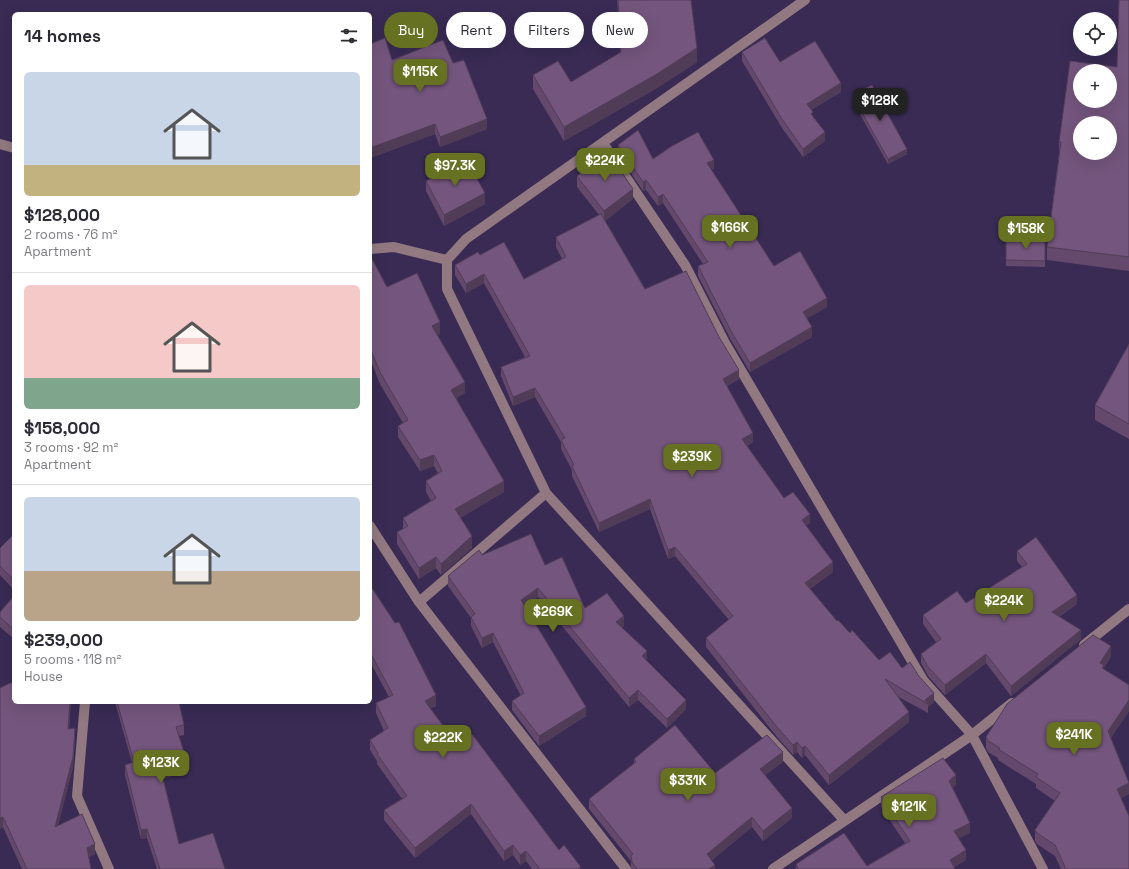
<!DOCTYPE html>
<html lang="en">
<head>
<meta charset="utf-8">
<style>
  body { margin:0; font-family:"Space Grotesk",sans-serif; background:#f2f2f3; color:#2b2b33; height:100vh; display:flex; flex-direction:column; font-size:15px; white-space:nowrap }
  * { box-sizing:border-box; margin:0 }
  p { font-size:13px; color:#7c7c81 }
  .icon { flex:none; width:22px; height:22px; fill:none; stroke:currentColor; stroke-width:2; stroke-linecap:round; stroke-linejoin:round }
  .map { position:relative; flex:1; overflow:hidden }
  .side { position:absolute; left:12px; top:12px; width:360px; height:692px; display:flex; flex-direction:column; background:#fff; border-radius:6px; box-shadow:0 4px 16px #0002 }
  .side>* { flex:none }
  .top-card { position:absolute; left:384px; top:12px; width:380px; height:36px; display:flex; gap:8px }
  .fabs { position:absolute; left:1073px; top:12px; display:grid; gap:8px }
  .fabs a { display:grid; place-items:center; width:44px; height:44px; border-radius:50%; background:#fff; box-shadow:0 4px 16px #0002; font-size:20px }
  .price { position:absolute; translate:-50% -34px; padding:0 9px; border-radius:8px; background:#667121; color:#fff; font-size:13px; line-height:26px; filter:drop-shadow(0 1px 2px #0008) }
  .price::after { content:''; position:absolute; left:50%; top:24px; width:12px; height:9px; margin-left:-6px; background:inherit; clip-path:polygon(0 0,100% 0,50% 100%) }
  .price.selected { background:#222; color:#fff }
  ul { padding:0; list-style:none }
  li { display:grid; align-content:center; gap:8px; height:212px; padding:0 12px }
  li+li { border-top:1px solid #e1e1e2 }
  li span { display:grid; place-items:center; height:124px; border-radius:6px; color:#555 }
  li>.icon { margin-inline-start:auto }
  span .icon { width:72px; height:72px; fill:#fffc; stroke-width:1 }
  li b { font-size:17px }
  h2 { display:flex; justify-content:space-between; align-items:center; height:48px; padding:0 12px; font-size:17px }
  .pill { padding:0 14px; border-radius:18px; background:#fff; box-shadow:0 4px 16px #0002; font-size:14px; line-height:36px }
  .pill.selected { background:#667121; color:#fff }
  .map>svg:first-child { display:block }
  .lines { fill:none; stroke-linecap:round; stroke-linejoin:round }
  .minor { stroke:#927981; stroke-width:10 }
  .wall { fill:#64496c }
  .shaded-wall { fill:#513c58 }
  .building { fill:#74557d; stroke:#513c58; fill-rule:evenodd }
</style>
</head>
<body>
<div class="map">
<svg width="1129" height="869" viewBox="0 0 1129 869">
  <rect width="100%" height="100%" fill="#392b54"/>
  <g class="lines">
    <!-- minor -->
    <path class="minor" d="M805,0l-339,239 -19,21v29l99,204 298,327
      M603,143l82,122 40,78 198,337 49,55 71,134
      M0,144l14,4
      M370,249l24,-2 53,13
      M370,526l49,76 207,267
      M419,602l127,-109
      M1084,645l45,-36
      M85,702l-8,94 32,73
      M773,869l199,-134 40,-32"/>
  </g>
  <!-- wall -->
  <path class="wall" d="M617,0h74l6,62 -40,26 -93,53 -31,-52v-14l38,7 49,-29z
    M1129,0v271l-82,-11v-13l12,-92v-13l58,-75z
    M370,44l22,16 61,3 34,66 -47,18 -5,-13 -65,24z
    M742,52l38,10 61,30 -30,18 2,7 12,24 -22,16 -21,-29 -40,-67z
    M852,95l55,59 -19,10 -36,-64z
    M618,145l35,14 61,10 -3,1 63,96 53,41 -20,11 5,19 -62,35 -19,-32 -33,-64v-10l5,-2 -40,-61 -5,3 -12,-16 -3,1 -25,-37z
    M577,176l56,23 -28,22 40,68 94,90 -12,7 26,56 -6,4 37,52 26,25 -4,3 27,46 -23,17 27,32 42,39 23,8 32,34 -6,5v6l-31,-17 12,26 -80,63 -24,-30 -3,3 -5,-6 -4,3 -16,-18 -71,-90v-9l23,-18 -54,-64 -7,3 -18,-50 -51,23 -27,-56v-6l-11,-21v-7l-26,-45 -22,9 -12,-30v-9l24,-10 -41,-74 -18,10 -11,-18v-10l25,-10 44,24 38,-20 -6,-12v-10l43,-22 -22,-28z
    M426,181l59,23 -41,22 -18,-35z
    M1006,238l39,1v28l-39,-1z
    M370,255l17,32 53,47 -3,1 28,58 -9,5 48,94 -44,26 12,30 -31,27 -5,-7 -17,11 -22,-35v-12l6,-3v-11l28,-17 -5,-9v-11l12,-8 -4,-7 -14,5 -22,-34v-11l5,-3 -23,-39 -10,-25z
    M1129,344v95l-34,-19v-15z
    M14,536v54l-14,-15v-27z
    M1017,551l60,53 -18,13 22,22 -70,57 -25,-33 -41,32 -17,-19 -7,-13v-9l15,-12 -13,-18v-9l43,-12 56,-36 -5,-6z
    M482,555l63,10 40,43 39,18 -3,1 26,34 39,48 -19,19 -29,-28 -9,7 -91,-110 -13,9 61,110 -47,30 -27,-36v-9l9,-5 -28,-54 -11,6 -11,-22v-8l-23,-32v-10z
    M370,585l66,121 -6,2 27,37 102,105 22,19h-49l-6,-8 -6,4 -7,-10 -9,6 -33,-47 -56,44 -31,-38v-10l18,-11 -25,-35v-3l-7,-11v-10l14,-9 -8,-18v-10l13,-6 -19,-35z
    M14,596v43l-14,-12v-15z
    M1111,657l-7,11v1l25,16v26l-18,27 18,56 -8,4 8,71h-68l-6,-13 -18,-12 -2,-3v-11l20,-29 -19,-13v-4l-38,-24v-2l-10,-6 -2,-4v-11z
    M0,688l71,14 -2,27 6,9 -2,29 -15,58 37,29 -6,3 2,12h-69l-19,-42 -3,2z
    M115,702h64l5,23v10l-5,1 8,35 -24,8 16,65 46,25h-68l-10,-31 -6,1 -16,-64v-10l7,-2z
    M634,759l81,14 68,-11 -18,13 27,43 -29,23 -11,-14 -40,33 3,9h-84v-8l-42,-52v-10l45,-36z
    M956,785l-4,3 18,45 -12,5 8,22 -12,7 1,2h-159v-5l71,2 38,-23 -24,-36v-10z"/>
  <!-- shaded-wall -->
  <path class="shaded-wall" d="M697,48v14l-40,26 -93,53v-14z
    M841,83v9l-34,20v-8z
    M487,119v10l-47,18v-10z
    M435,124v10l-65,24v-10z
    M825,132v9l-22,16v-8z
    M907,149v5l-19,10v-5z
    M714,160v9l-7,4v-10z
    M646,180v10l-3,1v-9z
    M633,189v10l-29,23v-11z
    M485,193v11l-41,22v-11z
    M663,194v9l-5,3v-9z
    M484,274v9l-18,10v-9z
    M827,298v9l-24,14v-9z
    M440,322v12l-8,3v-11z
    M812,327v10l-62,35v-9z
    M739,370v9l-16,9v-9z
    M465,382v11l-14,8v-11z
    M535,388v9l-22,9v-9z
    M753,433v9l-11,6v-9z
    M434,455v11l-14,5v-11z
    M504,481v11l-49,29v-12z
    M650,499v10l-51,23v-9z
    M810,514v9l-8,6v-9z
    M472,536v12l-31,27v-11z
    M675,547v9l-7,3v-9z
    M436,557v11l-17,11v-11z
    M833,562v10l-28,20v-9z
    M538,588v9l-17,12v-9z
    M1077,595v9l-25,17v-9z
    M624,616v10l-8,6v-10z
    M1081,630v9l-70,57v-10z
    M493,633v9l-11,6v-10z
    M1111,646v11l-7,11v8l-4,-13z
    M647,651v9l-5,-4z
    M986,654v9l-41,32v-10z
    M638,690v10l-9,7v-9z
    M934,693v9l-6,5v-3l-3,-4z
    M436,695v11l-11,5v-10z
    M686,700v9l-19,19v-9z
    M1129,700v11l-21,31v-11z
    M70,702h1l-3,37v-10z
    M586,707v9l-47,30v-10z
    M909,712v10l-80,63v-10z
    M75,728v10l-2,29 -18,70v-10z
    M797,742v10l-4,3v-10z
    M805,746v9l-3,3v-10z
    M783,752v10l-23,17v-10z
    M187,761v10l-26,8v-9z
    M956,775v10l-7,6v-10z
    M1129,783v11l-12,6v-11z
    M471,804v10l-56,44v-10z
    M792,808v10l-29,23v-10z
    M3,817v10l-3,2v-11z
    M752,817v10l-45,37v-10z
    M970,823v10l-16,8v-10z
    M147,829v9l-6,1v-9z
    M95,844v10l-8,4v-10z
    M513,845v10l-9,6v-10z
    M966,850v10l-16,9v-9z
    M526,851v10l-6,4v-10z
    M715,865v4h-6z"/>
  <!-- building -->
  <path class="building" d="M618,0h73l6,48 -40,26 -93,53 -31,-52 25,-14 13,21 50,-30z
    M1119,0h10v257l-82,-10 14,-105h-2l11,-81 47,6zM1080,71h30v30h-30zM1080,123h30v30h-30z
    M385,38l7,22 51,-20 10,23 11,-3 23,59 -47,18 -5,-13 -65,24v-104z
    M765,38l15,24 35,-21 26,42 -34,21 6,8 -2,2 14,18 -22,17 -21,-30 -40,-67z
    M872,85l35,64 -19,10 -36,-64z
    M638,130l15,29 19,-13 26,-14 16,28 -7,3 67,103 26,-15 27,47 -24,14 9,15 -62,36 -19,-32 -33,-65 10,-4 -45,-68 -5,3 -12,-17 -3,2 -25,-37z
    M608,152l25,37 -29,22 -27,-35z
    M466,159l19,34 -41,22 -18,-34z
    M601,214l44,75 41,-18 33,66 20,33 -16,9 30,54 -11,6 42,59 9,-6 17,22 -8,6 31,42 -28,21 32,38 1,-1 12,13 2,-3 27,30 11,-8 12,16 8,-6 8,13 16,18 -9,7 3,4 -43,-25 24,33 -80,63 -24,-29 -3,2 -5,-6 -4,3 -16,-18 -71,-89 27,-22 -58,-69 -7,3 -18,-51 -51,24 -27,-57 2,-1 -13,-25 4,-2 -30,-50 -22,9 -12,-30 29,-11 -46,-82 -18,10 -11,-19 23,-13 2,3 24,-13 20,37 42,-22 -10,-20z
    M1006,238l39,1v22l-39,-1z
    M370,255l17,32 30,-14 23,49 -8,4 33,56 -14,8 53,91 -49,28 17,27 -31,28 -5,-7 -17,11 -22,-36 11,-6 -5,-8 33,-20 -10,-17 16,-10 -8,-16 -14,5 -22,-34 10,-6 -28,-48 -10,-24z
    M1129,344v80l-34,-19z
    M531,534l14,31 17,-8 23,51 22,-15 17,23 -8,6 31,29 -5,5 44,44 -19,19 -29,-29 -9,8 -91,-110 -17,12 65,107 -47,29 -27,-35 12,-8 -31,-60 -11,5 -11,-21 4,-3 -27,-38 31,-26 3,5z
    M13,535l1,1v44l-14,-14v-18z
    M1036,537l41,58 -25,17 29,18 -70,56 -25,-32 -41,31 -17,-18 -7,-13 20,-15 -18,-24 34,-24 9,12 61,-39 -10,-13z
    M370,585l25,38 4,-1 37,73 -11,6 32,44 15,-11 87,116 5,-5 17,22 -3,1 1,1h-39l-14,-18 -6,4 -7,-10 -9,6 -33,-47 -56,44 -31,-38 23,-14 -30,-42 1,-1 -8,-13 18,-12 -12,-25 17,-8 -23,-43z
    M14,596v34l-14,-13v-5z
    M1093,635l18,11 -11,17 4,2 -2,3 27,17v15l-21,31 21,52 -12,6 12,27v53h-63l-11,-24 -18,-12 -2,-3 25,-37 -24,-16 2,-3 -40,-25 2,-1 -12,-7 -2,-4 21,-33z
    M10,683h4v19h56l-2,27 7,-1 -2,29 -18,70 27,-13 13,30 -8,4 4,21h-64l-24,-52 -3,1v-130z
    M117,702h62l5,23 -8,2 11,34 -26,9 18,74 34,-11 12,36h-65l-13,-40 -6,1 -16,-65 9,-3z
    M675,725l40,48 52,-38 16,17 -23,17 32,39 -29,23 -11,-14 -45,37 8,11 -6,4h-72l-5,-7 -1,-7 2,-1 -44,-55 47,-37 -2,-3z
    M943,758l13,17 -7,6 21,42 -16,8 12,19 -16,10 5,9h-156l-3,-5 48,-31 23,33 43,-25 -29,-44z"/>
</svg>
<div class="fabs">
<a><svg class="icon" aria-label="locate" viewBox="0 0 24 24"><circle cx="12" cy="12" r="6"/><path d="M12 2v4M12 18v4M2 12h4M18 12h4"/></svg></a>
<a>+</a>
<a>−</a>
</div>
<b class="price" style="left:420px;top:93px">$115K</b>
<b class="price selected" style="left:880px;top:122px">$128K</b>
<b class="price" style="left:605px;top:182px">$224K</b>
<b class="price" style="left:455px;top:187px">$97.3K</b>
<b class="price" style="left:730px;top:249px">$166K</b>
<b class="price" style="left:1026px;top:250px">$158K</b>
<b class="price" style="left:692px;top:478px">$239K</b>
<b class="price" style="left:1004px;top:622px">$224K</b>
<b class="price" style="left:553px;top:633px">$269K</b>
<b class="price" style="left:1074px;top:756px">$241K</b>
<b class="price" style="left:443px;top:759px">$222K</b>
<b class="price" style="left:161px;top:784px">$123K</b>
<b class="price" style="left:688px;top:802px">$331K</b>
<b class="price" style="left:909px;top:828px">$121K</b>
<div class="top-card">
<a class="pill selected">Buy</a>
<a class="pill">Rent</a>
<a class="pill">Filters</a>
<a class="pill">New</a>
</div>
<section class="side">
<h2>14 homes<svg class="icon" aria-label="filters" viewBox="0 0 24 24"><path d="M4 7h16M4 17h16"/><circle cx="9" cy="7" r="2"/><circle cx="15" cy="17" r="2"/></svg></h2>
<ul>
<li><span style="background:linear-gradient(#c9d6e8 75%,#c2b280 0)"><svg class="icon" aria-label="home" viewBox="0 0 24 24"><path d="M3 11l9-7 9 7M6 9v11h12V9"/></svg></span><div><b>$128,000</b><p>2 rooms · 76 m²</p><p>Apartment</p></div></li>
<li><span style="background:linear-gradient(#f6c9c9 75%,#7fa58c 0)"><svg class="icon" aria-label="home" viewBox="0 0 24 24"><path d="M3 11l9-7 9 7M6 9v11h12V9"/></svg></span><div><b>$158,000</b><p>3 rooms · 92 m²</p><p>Apartment</p></div></li>
<li><span style="background:linear-gradient(#c9d6e8 60%,#b9a48a 0)"><svg class="icon" aria-label="home" viewBox="0 0 24 24"><path d="M3 11l9-7 9 7M6 9v11h12V9"/></svg></span><div><b>$239,000</b><p>5 rooms · 118 m²</p><p>House</p></div></li>
</ul>
</section>
</div>
</body>
</html>
